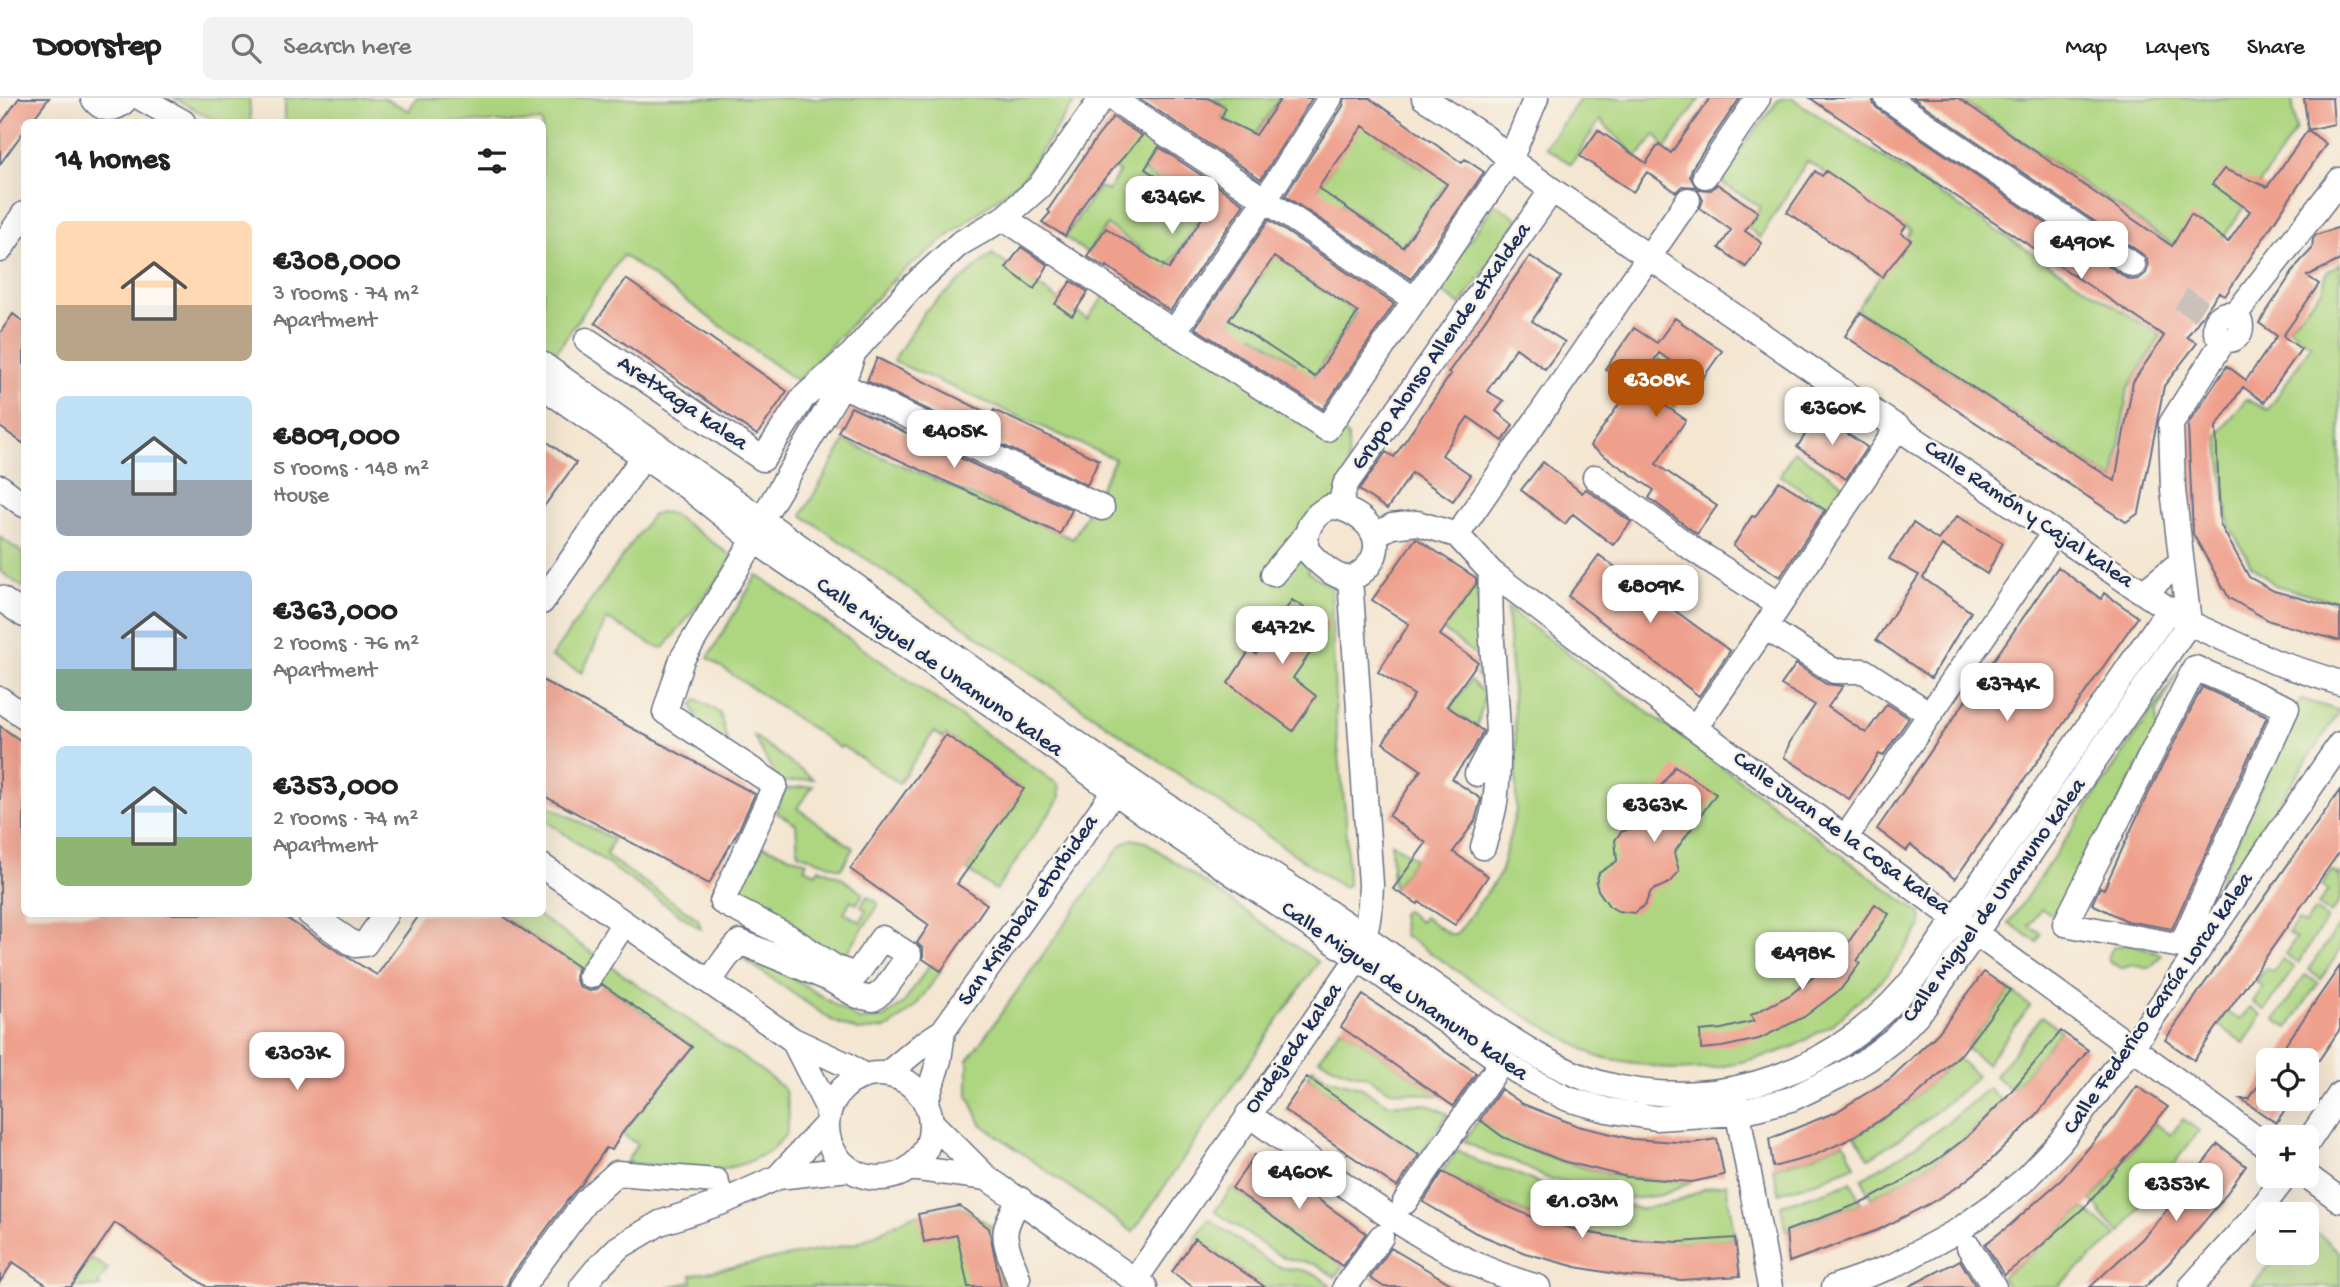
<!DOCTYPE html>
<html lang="en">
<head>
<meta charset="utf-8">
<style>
  body { margin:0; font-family:"Gochi Hand",sans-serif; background:#f2f2f2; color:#222; height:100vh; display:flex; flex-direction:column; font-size:26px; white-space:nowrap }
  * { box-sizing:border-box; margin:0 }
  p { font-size:23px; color:#767676 }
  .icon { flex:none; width:38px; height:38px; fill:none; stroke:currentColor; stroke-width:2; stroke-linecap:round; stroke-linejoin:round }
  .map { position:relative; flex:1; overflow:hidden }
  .panel { position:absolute; left:21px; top:21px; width:525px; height:798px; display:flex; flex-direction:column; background:#fff; border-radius:10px; box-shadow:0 7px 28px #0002 }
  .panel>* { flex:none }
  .tools { position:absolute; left:2256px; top:950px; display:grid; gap:14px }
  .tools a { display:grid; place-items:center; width:63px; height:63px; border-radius:10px; background:#fff; box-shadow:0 7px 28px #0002; font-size:35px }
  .price { position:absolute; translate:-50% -60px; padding:0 16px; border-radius:14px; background:#fff; color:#222; font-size:23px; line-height:46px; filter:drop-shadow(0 2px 4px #0008) }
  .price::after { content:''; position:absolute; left:50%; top:42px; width:21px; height:16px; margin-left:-10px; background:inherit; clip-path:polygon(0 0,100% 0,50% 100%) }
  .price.current { background:#b45309; color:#fff }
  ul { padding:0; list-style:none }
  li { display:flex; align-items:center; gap:21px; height:175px; padding:0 35px }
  li span { display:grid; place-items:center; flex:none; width:196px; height:140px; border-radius:10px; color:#555 }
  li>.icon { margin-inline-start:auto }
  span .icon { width:84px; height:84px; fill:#fffc; stroke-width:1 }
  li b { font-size:30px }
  h2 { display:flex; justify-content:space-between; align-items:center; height:84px; padding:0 35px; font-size:30px }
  header { display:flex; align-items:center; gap:42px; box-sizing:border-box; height:98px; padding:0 35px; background:#fff; border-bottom:2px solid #e0e0e0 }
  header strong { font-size:33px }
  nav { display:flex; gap:38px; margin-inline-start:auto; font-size:24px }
  .search { width:490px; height:63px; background:#f2f2f2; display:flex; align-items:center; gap:18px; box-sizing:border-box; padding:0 24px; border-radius:10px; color:#767676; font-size:26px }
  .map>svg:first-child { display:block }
  .green { fill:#aed681; stroke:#648270; stroke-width:2 }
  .building { fill:#efa08d; fill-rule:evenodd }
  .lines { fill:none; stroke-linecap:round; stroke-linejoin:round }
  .minor-tunnel { stroke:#c9c1ba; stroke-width:24; stroke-dasharray:24 12; stroke-linecap:butt }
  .minor-casing { stroke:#676f86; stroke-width:27 }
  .minor { stroke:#fff; stroke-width:24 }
  .labels { text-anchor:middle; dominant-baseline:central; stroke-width:5; stroke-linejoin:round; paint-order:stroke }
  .street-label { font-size:23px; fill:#1b2f5e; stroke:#f7f3e8 }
</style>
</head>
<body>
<header>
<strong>Doorstep</strong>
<div class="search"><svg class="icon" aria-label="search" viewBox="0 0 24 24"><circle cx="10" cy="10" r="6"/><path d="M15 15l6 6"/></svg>Search here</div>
<nav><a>Map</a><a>Layers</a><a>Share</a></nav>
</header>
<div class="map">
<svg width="2340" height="1189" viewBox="0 0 2340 1189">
  <rect width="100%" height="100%" fill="#f7f3e8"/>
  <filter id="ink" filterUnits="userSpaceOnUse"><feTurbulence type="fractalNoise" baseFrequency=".0143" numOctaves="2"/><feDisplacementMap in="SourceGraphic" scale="14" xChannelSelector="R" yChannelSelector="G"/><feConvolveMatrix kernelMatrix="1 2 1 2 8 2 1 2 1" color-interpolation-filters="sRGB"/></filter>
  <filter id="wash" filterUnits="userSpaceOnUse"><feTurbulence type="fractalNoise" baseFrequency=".00686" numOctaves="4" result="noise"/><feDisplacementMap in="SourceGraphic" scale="28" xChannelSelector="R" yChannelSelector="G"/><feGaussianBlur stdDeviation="1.57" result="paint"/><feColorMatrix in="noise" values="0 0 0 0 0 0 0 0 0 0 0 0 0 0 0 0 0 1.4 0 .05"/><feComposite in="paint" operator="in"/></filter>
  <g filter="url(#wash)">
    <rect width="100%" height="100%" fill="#f4e6d1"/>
    <!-- green -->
    <path class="green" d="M175,0h74l2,24h-34z
      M285,0h99l25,13 7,-13h661l-55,81 -124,96 -101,106 -174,-126 -69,100 -11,-8 -1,-225h-257z
      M1206,0h74l-44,65 -14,-9 13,-19 -9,-8 3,-6 -7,-3 6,-10 -13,-7 -2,3z
      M1581,0h119l-35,51 -9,-15 -19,23 -37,-37 -29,44 -26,-17z
      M1780,0h11l370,238 -33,52 -14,92 -258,-170 55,-79 -104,-70 -47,77 -12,-11 13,-20 -44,-27z
      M1959,0h333l4,32 -92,136z
      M1374,8l24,16 -14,20 39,27 16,-21 22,15 -73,104 -22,-15 15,-21 -39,-27 -15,21 -23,-16z
      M1135,35l22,15 -14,22 18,12 -5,9 20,12 6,-7 3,-1 26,6 -62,95 -21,-14 14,-21 -2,-2 4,-8 -37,-26 -20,28 -22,-16 34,-50 9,4 11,-19 -7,-5z
      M1495,106l24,15 -58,86 -26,-17z
      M1288,138l21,15 -14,21 61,41 -56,84 -19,-12 15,-22 -42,-28 -16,23 -21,-16z
      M992,156l95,65 25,-33 236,150 1,75 -29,1 -15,24 3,36 23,15 5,142 10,90 2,66 -6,2 -540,-372 43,-74 228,98 42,-80 -222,-98 32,-50z
      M2340,165v340l-65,-18 -24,-20 -22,-40 -11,-90 28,-36 22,11 43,-65 -23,-17 34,-38 5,-18z
      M1659,261l34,22 -19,27 -31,-24z
      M1794,353l49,33 -16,23 -47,-32z
      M661,414l11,2 60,42 -8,16 -60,76 -9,-2 -48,-27 -25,54 -31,-16 101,-142z
      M0,439l24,17v34l-24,-17z
      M757,477l302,210 1,13 -64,92 -29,-20 56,-81 -77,-54 -3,3 -9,-6 -35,51 -57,-37 -2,2 -132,-90z
      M1476,487l7,50 3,52 -10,-12 7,-14 -40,-31z
      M1507,510l414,306 1,11 -35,50 -53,48 -39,23 -22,8 -57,14 -39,2 -79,-13 -84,-48 -110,-74 -3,-21 4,-4 15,12 4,-5 25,17h8l43,-60 16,-63v-70z
      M2179,573l-22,40v22l-101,183 -15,-7 -12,17 12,7 -4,9 -28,-19z
      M1470,582l15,14 -8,33 -27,-18z
      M697,601l23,14 9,36 -26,-16 -11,-28z
      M2301,601l39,12 -135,201z
      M753,637l60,44 -34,4z
      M813,688l-16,22 56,40 -12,21 -43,-16 -2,-29 -20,-12 9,-23z
      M543,705l70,36 -7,17 92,63 3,10 -158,-110z
      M1132,741l14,3 172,120 -185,270 -152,-108 -13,-29v-35l153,-215z
      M1391,745l24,15 -22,31z
      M763,748l44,16 -3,6 12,5 3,-5 21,9 23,16 -6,11 -7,-3 -6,12 17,9 5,-12 -5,-3 6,-11 11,7v3l-37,55 -101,-58 1,-6 -9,-7 13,-26 8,2z
      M2332,773l6,4 2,-2v27l-9,14 -13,-9 10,-15 -6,-4z
      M2315,812l12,8 -29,45 -13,-9 11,-16 -8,-5 10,-13 7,4z
      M500,816h36l230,160 19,16 4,25 -3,19 -14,16 -26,13 -26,7 -94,-7 11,-19 -15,-10 70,-88z
      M2338,829l2,1v22l-19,29 -13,-9z
      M2131,845l31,12 -12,13 -18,-4 -11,4 -12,-6 -1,-7 6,-8z
      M751,859l15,4 93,59 24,-2 20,-14 27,-40 11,7 -27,37 -26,20 -30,3 -25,-10 -88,-61z
      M2282,861l12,9 -29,42 -12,-8 10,-15 -7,-5 10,-14 7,4z
      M2305,877l13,8 -30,45 -13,-8z
      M2010,892l20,16 -44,58 -20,-16z
      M2250,909l12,8 -18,28 -26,-18 9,-13 13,8z
      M2042,918l19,15 -49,59 -17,-14z
      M1341,929l99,69 -52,-6 -22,-14 -21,-5 -26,-12z
      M1957,960l20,18c-34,32 -68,58 -108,82l-14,-22 54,-34z
      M1313,970l14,10 33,9 28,17h39l21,10 -29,41 -112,-78z
      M1988,990l14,13 -35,36 -26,20 -29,19 -41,22 -9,-20c47,-25 86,-53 126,-90z
      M1479,1021c42,31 96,50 149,58 21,3 43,3 64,5l-30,13 -29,4 -89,-22 -28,-15 -27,-8 -25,-13z
      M2183,1021l16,12 -79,102 -19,-19 -1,-5 -9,-8 64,-78 16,12z
      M1844,1044l11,23 -37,16 -39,12 -6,-25 37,-11z
      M1458,1052l25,14 25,6 53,23 80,16 35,-7 28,-13 22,-5 9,54c-18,2 -36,4 -54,4 -87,3 -164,-28 -239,-70z
      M1851,1084l10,21 -75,28 -5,-26 38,-11z
      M1232,1090l111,78 -8,11 -17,-12 -33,-7 -12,-6 -58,-41z
      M960,1108l32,20 11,61h-335l24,-5 -1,-7 167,-32 53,-27z
      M2084,1110l33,28 -60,51h-49l-6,-10 31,-24z
      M1209,1121l60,43 14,6 19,2 15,5 13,10 -2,2h-63l-70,-49z
      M2307,1131l13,6 20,18v34h-89l29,-34h26z
      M91,1160l17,11 -10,15 3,3h-30z"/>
    <g id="blocks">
      <!-- building -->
      <path class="building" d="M19,0h30l-18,24h-7v9l-24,33v-39z
        M1139,0h69l18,10 -5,10 35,17 25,-37h31l-51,81z
        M1345,0h24l93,65 3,-4 19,13 -73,107 -126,-83 58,-90zM1363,28l84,58 -44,63 -85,-59z
        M1710,0h30l-48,70 -2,8 6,11 -14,-1 -6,6 -29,-20 -14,20 -53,-36 18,-26 48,33 13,-19 12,9z
        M1810,0h62l2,7 5,5 246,167 6,3 8,-1 7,-6 2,-6 -1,-8 -6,-6 -228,-155h45l214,148 19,-32 37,28 22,-31 -38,-27 12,-15 43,18 41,-57 18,14 -101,152 -6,-4 -32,45 10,6 -33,43 -25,127 -13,9 -281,-186 15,-23 255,168 18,-99 31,-46z
        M2304,0h28l2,26 -26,6z
        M1113,19l29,19 -54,61 -23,39 -23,-14 8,-9 -2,-3 47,-70z
        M1159,49l85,57 -74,107 -63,-45 -1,2 -19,-12 19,-28 63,41 38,-59 -62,-41z
        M1815,73l7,5 4,-5 80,55 -5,7 10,7 -29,37 -95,-65z
        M1717,86l41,28 -13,19 17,12 -16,24 -27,-19 12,-18 -31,-22 3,-8 -6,-11 14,1z
        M1269,122l125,84 -71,105 -128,-81zM1274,159l84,55 -43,65 -86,-57z
        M2340,129v33l-33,16 12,8 -36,52 18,13 -37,53 -21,-15 -27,40 4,97 29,53 25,14 66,18v32l-70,-20 -41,-23 -36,-64 -5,-110 39,-58 19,14 31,-44 -18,-13 39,-59 14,-15 1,-10 3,-4z
        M1021,149l27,18 -14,24 -28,-21z
        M1530,158l31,21 -29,44 33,21 -20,27 -29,-21 -29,43 17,10 -8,10 17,14 -10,16 -35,-24 -26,38 29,20 -18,26 -41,-28 -25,36 -28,-19 27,-38 8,5 57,-83 -3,-1z
        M626,181l161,112 -30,44 -162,-112z
        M1071,183l17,11 -16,24 -17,-12z
        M13,216l11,8v122l-24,-17v-94z
        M1675,220l47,33 -22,31 -41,-29 -22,33 49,34 -30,44 61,42 -20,28 -48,-36 5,-8 -64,-44 41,-59 -26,-18 29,-41 23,15z
        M877,260l114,57 3,-5 105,50 -12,25 -220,-104z
        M851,309l221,103 -12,24 -222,-102z
        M1819,317l48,32 -21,32 -49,-32z
        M542,340l34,25 -34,46z
        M1543,364l39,31 4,-4 45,33 -18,23 -40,-31 -8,10 -44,-34z
        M1779,383l46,29 -45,67 -47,-31 19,-30 3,1z
        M1957,418l46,27 -16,31 -45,-29 -19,33 48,34 -40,66 -55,-38 43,-65 -30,-16 24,-36 25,17z
        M1416,440l60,40v6l-36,51 38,27 -31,44 36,25 -10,19 -21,29 29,20 -6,22 -22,31 35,24 -33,49 -36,-23 -1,2 -25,-15 33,-46 -37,-27 32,-46 -38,-27 31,-48 -36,-23 31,-48 -37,-24z
        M1599,457l131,96 -31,45 -131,-100z
        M2058,469l43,32 3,-6 34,24 -183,262 -44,-34 -5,6 -29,-22z
        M1292,502l38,24 -37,54 23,18 -23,35 -65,-48 22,-33 6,4z
        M1796,566l30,20 17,2 -15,21 38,26 21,-29 22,14 -26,38 -4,-2 -30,45 -65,-42 6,-15 25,-37 -34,-20z
        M542,582l213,114 -16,35 -30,55 -167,-89z
        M2202,589l65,29 -95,213 -45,-8 -35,-17 8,-17 4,2 37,-81z
        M0,628l24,17v171h256l67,43 30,18 43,-61h80l78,53 -3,9 2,7 4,5 9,3 7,-2 5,-5 90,63 -70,86 -10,17 -6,-2 -24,36 -9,9 -63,85 -3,9h-300l-92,-64 -44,64h-21l-37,-25 -13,20z
        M946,637l78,54 -67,95 30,20 -46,67 -18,-12v-10l-6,-6 12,-18 -79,-56z
        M1675,668l41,28 -42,59 5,18 -8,11 -20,9 -6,14 -11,8 -16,-2 -9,-5 -11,-16 -2,-7 3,-10 18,-12 -2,-21 6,-8 38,-15 -13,-9z
        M2340,692v61l-146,209 -29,-20z
        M1875,806l14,10 -32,47 3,2 -19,26 -37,28 -45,22 -37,8 -21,2 -1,-18 22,-2 32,-8 -3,-6 39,-20 28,-22 23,-25 2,2z
        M2340,868v63l-21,31h-44z
        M1984,874l26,18 -48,63 -32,30 -21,19 -61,38 -38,17 -37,10 -4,-28 67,-27 55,-34 47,-45z
        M1363,897l113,78 -23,33 -112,-79z
        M2061,933l27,19 -54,68 -46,45 -28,22 -31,19 -51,26 -89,32 -3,-31 80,-30 46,-25 29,-19 26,-20 41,-42z
        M2268,973v28h24l-16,24 -35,-24h8z
        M1307,979l112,78 -22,32 -113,-77z
        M2137,988l31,21 -80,97 -55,49 -29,22 -19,-31 25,-19 52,-46 52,-61z
        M1501,991l22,15 55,22 54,13 60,4 25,-4 7,36 -32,7 -65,-5 -65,-16 -59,-24 -23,-17z
        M2218,1046l28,22 -26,37 -51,60 -24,24h-55l52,-48 28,-33z
        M1255,1057l111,78 -24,33 -110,-78z
        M1443,1074l48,27 46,20 47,13 48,8 48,2 55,-4 5,38 -59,4 -54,-4 -51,-9 -51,-14 -49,-20 -53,-31z
        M960,1108l29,22 12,59h-33l-11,-52 -33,7 -6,-28z
        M1195,1140l70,49h-72l-21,-15z
        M1391,1150l65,39h-72l-14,-9z
        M1960,1162l16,27h-68z"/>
    </g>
  </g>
  <g filter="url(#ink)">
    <use href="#blocks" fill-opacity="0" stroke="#676f86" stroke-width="2"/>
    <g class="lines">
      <!-- minor-tunnel -->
      <path class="minor-tunnel" d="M2181,200l23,15"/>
      <defs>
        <path id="minor" d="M93,0c9,14 24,13 34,0
          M141,0l42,24
          M1112,0l302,201
          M1424,0l61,39 25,23 42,30 282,195 355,238 86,39 65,21
          M1887,0l246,167
          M1705,78l53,-78
          M1004,120l170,114 153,97 183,-269 26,-62
          M0,152l24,-36
          M2215 229a13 13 0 1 1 26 0a13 13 0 1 1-26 0Z
          M2235,217l105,-135
          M1174,234l91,-132 65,-102
          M587,242l176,119 40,-61 48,-43
          M542,266c194,136 386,275 580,411 67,47 138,91 206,137 50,33 99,69 149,104 38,26 78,54 123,67 122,34 247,-14 321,-114l248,-360
          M842,287l260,123
          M542,288l148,103 64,51 312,216 92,67 200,135 144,104 34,21 32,16 39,11 49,8 82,-5 53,-14 50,-24 27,-16 26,-20 31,-33 264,-383 -16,-133 -2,-66 53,-84
          M1595,379l93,69 91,59
          M0,389l24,18
          M1330,409c11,0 17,3 26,8 19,12 27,31 13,50 -5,6 -11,11 -18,13 -16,2 -36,-18 -45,-29 -1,-20 6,-34 24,-42z
          M1340,409l5,-22 207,-295
          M762,421l80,-134 12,-33 55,-62 50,-46 45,-26 35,-31 63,-89
          M1375,437l17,-9 25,-3 40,12 34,37 204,156 573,419
          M1457,437l231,-335
          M1273,476l32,-38
          M2144,494l37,-30
          M0,500l24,17
          M542,504l111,-159
          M1765,529l69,44h30l66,43
          M2195,570l92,40 -106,238 -116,-22z
          M0,601l24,17
          M1695,630l70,-101 133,-200
          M1477,676l19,-36
          M1846,739l208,-304
          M1483,749c5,-17 12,-35 13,-53 8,-74 -9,-148 -5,-222
          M542,768l251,174 54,25 17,11
          M310,816l45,31 10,-1 21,-30
          M590,878l34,-53
          M709,884l17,-24 14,-16 89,37 29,17 15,3 12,-10 24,-34 -27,-17 -26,37 -20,-7 -47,-31 -67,-35 53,-117 -110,-73 17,-53 72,-119
          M793,942l36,71
          M827 1028a52 52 0 1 1 104 0a52 52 0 1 1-104 0Z
          M887,976l35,-29 21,-14 180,-252
          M1735,1000l35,189
          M926,1004l13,-42 4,-29
          M1248,1016c91,65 180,143 290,173
          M932,1025l55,55 158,109
          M2306,1047l34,-51
          M910,1070l77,10
          M2306,1077l34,25
          M778,1079l49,-53
          M1405,1104l89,-129
          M1969,1149l25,40
          M1018,1180c-13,-39 -21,-42 2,-79
          M1135,1182l223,-322c9,-25 13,-47 13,-74l-21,-306
          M522,1189l63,-85 32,-29 99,8 7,21
          M582,1189l14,-17 22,-22 42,-25 63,-21 55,-25 71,-8
          M1345,1189l36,-50
          M1834,1189l59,-21 66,-36 39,-28 25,-21 37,-39 72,-95 208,-303
          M2191,1189l66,-73 29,-38"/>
      </defs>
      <!-- minor casing -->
      <use href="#minor" class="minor-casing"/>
      <!-- minor -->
      <use href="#minor" class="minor"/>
    </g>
  </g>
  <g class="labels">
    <!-- street labels -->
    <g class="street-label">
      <text transform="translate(1442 249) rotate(-55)">Grupo Alonso Allende etxaldea</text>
      <text transform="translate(682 306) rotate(34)">Aretxaga kalea</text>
      <text transform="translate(2028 417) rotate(34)">Calle Ramón y Cajal kalea</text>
      <text transform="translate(939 570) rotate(35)">Calle Miguel de Unamuno kalea</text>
      <text transform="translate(1841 736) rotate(36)">Calle Juan de la Cosa kalea</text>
      <text transform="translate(1995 803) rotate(-54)">Calle Miguel de Unamuno kalea</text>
      <text transform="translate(1029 813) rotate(-55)">San Kristobal etorbidea</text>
      <text transform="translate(1404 894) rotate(35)">Calle Miguel de Unamuno kalea</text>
      <text transform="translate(2159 906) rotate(-55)">Calle Federico García Lorca kalea</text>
      <text transform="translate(1294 951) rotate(-55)">Ondejeda kalea</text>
    </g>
  </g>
</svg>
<div class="tools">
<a><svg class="icon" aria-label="locate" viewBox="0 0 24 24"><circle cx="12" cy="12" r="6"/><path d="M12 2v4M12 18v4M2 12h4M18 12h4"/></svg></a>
<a>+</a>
<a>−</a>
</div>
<b class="price" style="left:1172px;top:138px">€346K</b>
<b class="price" style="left:2081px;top:183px">€490K</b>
<b class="price current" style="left:1656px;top:321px">€308K</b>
<b class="price" style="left:1832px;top:349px">€360K</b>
<b class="price" style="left:954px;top:372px">€405K</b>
<b class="price" style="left:1650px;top:527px">€809K</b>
<b class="price" style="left:1282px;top:568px">€472K</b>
<b class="price" style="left:2007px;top:625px">€374K</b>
<b class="price" style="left:1654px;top:746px">€363K</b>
<b class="price" style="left:1802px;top:894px">€498K</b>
<b class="price" style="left:297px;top:994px">€303K</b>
<b class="price" style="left:1299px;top:1113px">€460K</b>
<b class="price" style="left:2176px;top:1125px">€353K</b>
<b class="price" style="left:1582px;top:1142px">€1.03M</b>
<section class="panel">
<h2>14 homes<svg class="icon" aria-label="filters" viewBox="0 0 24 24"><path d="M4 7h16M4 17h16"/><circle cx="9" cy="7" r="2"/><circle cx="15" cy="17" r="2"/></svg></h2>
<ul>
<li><span style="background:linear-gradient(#ffd9b3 60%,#b9a48a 0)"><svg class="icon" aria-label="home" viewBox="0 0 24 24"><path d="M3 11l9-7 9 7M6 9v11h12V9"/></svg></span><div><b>€308,000</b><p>3 rooms · 74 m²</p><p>Apartment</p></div></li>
<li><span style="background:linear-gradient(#bfe0f5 60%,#9aa5b1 0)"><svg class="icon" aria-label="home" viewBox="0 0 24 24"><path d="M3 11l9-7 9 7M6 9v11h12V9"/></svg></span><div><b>€809,000</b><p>5 rooms · 148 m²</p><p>House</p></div></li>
<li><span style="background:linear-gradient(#a9c7e8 70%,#7fa58c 0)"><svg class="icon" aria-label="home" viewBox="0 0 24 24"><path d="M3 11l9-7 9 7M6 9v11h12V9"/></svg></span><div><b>€363,000</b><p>2 rooms · 76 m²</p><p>Apartment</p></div></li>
<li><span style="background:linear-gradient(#bfe0f5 65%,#8fb573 0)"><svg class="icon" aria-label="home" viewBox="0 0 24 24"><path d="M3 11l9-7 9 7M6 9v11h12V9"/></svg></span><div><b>€353,000</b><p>2 rooms · 74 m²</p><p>Apartment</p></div></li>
</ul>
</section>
</div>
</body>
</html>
